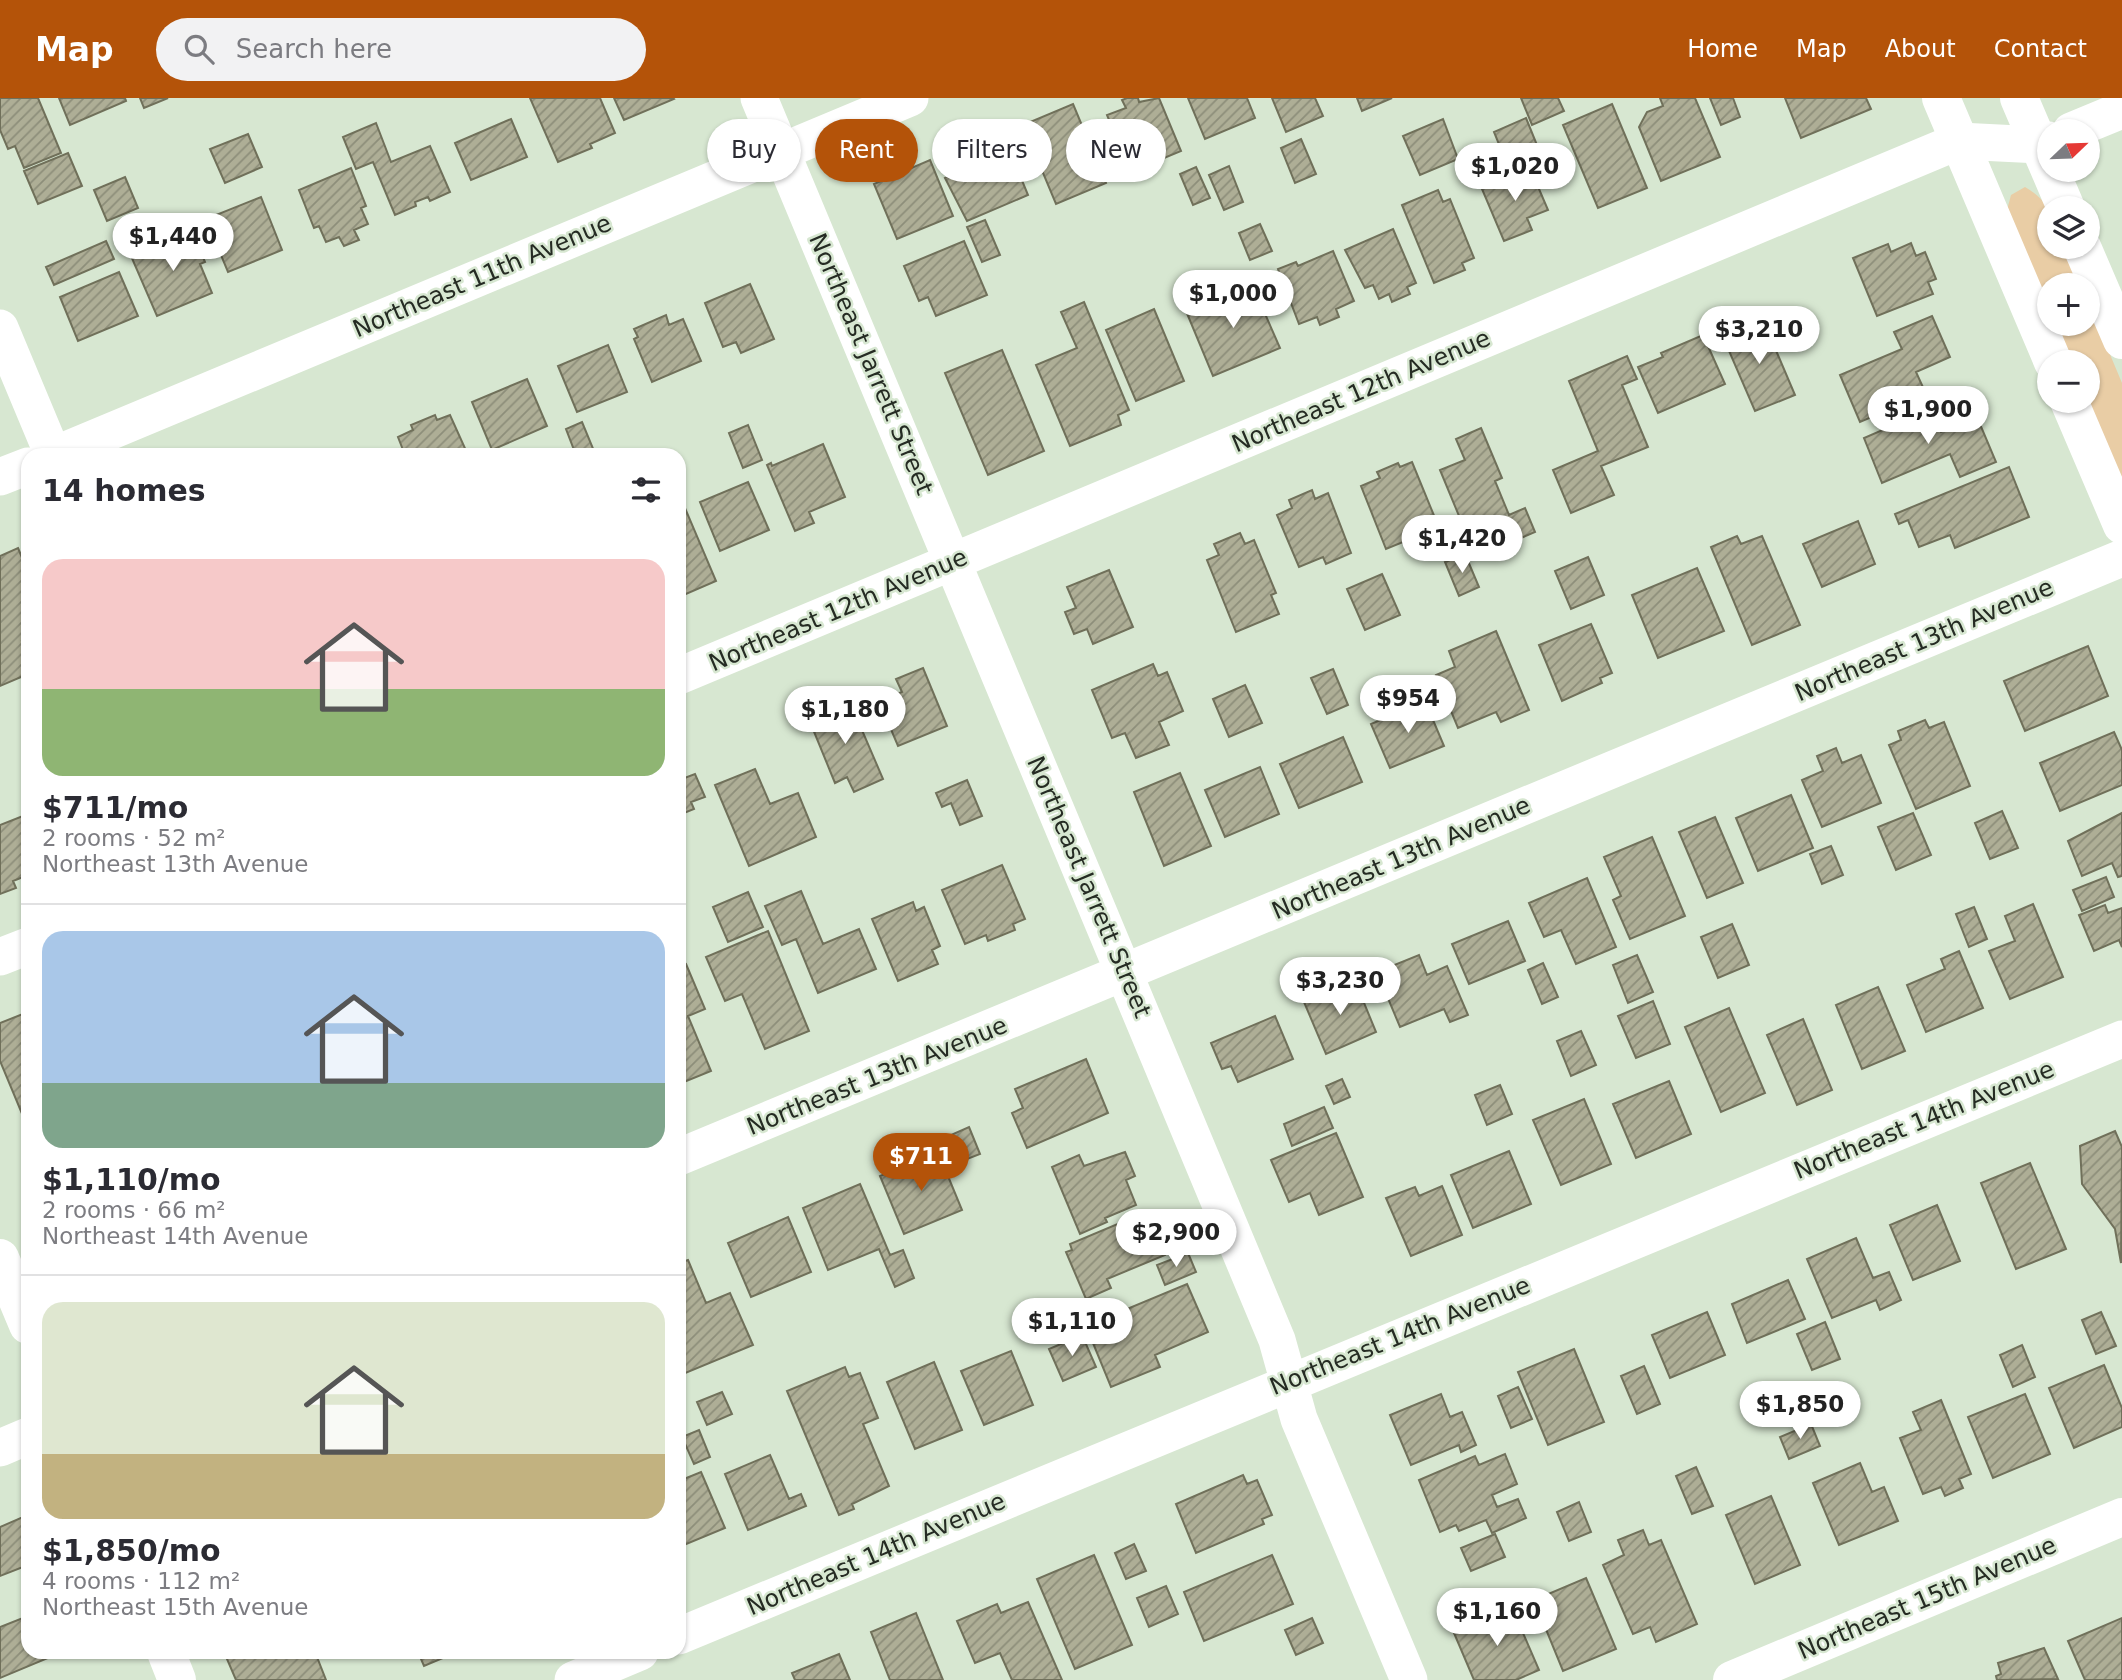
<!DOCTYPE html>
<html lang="en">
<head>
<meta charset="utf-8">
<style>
  body { margin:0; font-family:"DejaVu Sans",sans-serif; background:#f2f2f3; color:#2b2b33; height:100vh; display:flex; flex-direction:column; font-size:26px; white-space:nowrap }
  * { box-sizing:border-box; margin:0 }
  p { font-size:23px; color:#7c7c81 }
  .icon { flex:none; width:38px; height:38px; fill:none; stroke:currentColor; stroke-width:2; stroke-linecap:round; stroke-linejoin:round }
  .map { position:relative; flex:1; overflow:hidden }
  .sheet { position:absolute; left:21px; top:350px; width:665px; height:1211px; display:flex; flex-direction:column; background:#fff; border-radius:21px; box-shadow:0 2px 5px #0004 }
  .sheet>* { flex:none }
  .banner { position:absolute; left:707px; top:21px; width:665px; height:63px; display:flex; gap:14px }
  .needle { width:46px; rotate:67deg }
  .buttons { position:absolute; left:2037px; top:21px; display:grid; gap:14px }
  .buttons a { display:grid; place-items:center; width:63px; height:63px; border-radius:50%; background:#fff; box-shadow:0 2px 5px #0004; font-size:35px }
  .price { position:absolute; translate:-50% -60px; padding:0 16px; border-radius:24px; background:#fff; color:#222; font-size:23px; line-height:46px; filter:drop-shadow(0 2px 4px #0008) }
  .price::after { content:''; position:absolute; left:50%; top:42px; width:21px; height:16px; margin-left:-10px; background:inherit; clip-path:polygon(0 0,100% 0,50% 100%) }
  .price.active { background:#b45309; color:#fff }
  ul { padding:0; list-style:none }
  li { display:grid; align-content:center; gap:14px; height:371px; padding:0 21px }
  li+li { border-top:2px solid #e1e1e2 }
  li span { display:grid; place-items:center; height:217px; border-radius:21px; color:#555 }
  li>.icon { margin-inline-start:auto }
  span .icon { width:126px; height:126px; fill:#fffc; stroke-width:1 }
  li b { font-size:30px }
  h2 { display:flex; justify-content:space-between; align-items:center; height:84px; padding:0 21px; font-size:30px }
  .pill { padding:0 24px; border-radius:32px; background:#fff; box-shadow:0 2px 5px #0004; font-size:24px; line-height:63px }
  .pill.active { background:#b45309; color:#fff }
  header { display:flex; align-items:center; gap:42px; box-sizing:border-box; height:98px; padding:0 35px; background:#b45309; color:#fff }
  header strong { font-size:33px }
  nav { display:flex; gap:38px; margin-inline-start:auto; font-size:24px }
  .search { width:490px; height:63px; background:#f2f2f3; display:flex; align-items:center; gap:18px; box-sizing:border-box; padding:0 24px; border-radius:38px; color:#7c7c81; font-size:26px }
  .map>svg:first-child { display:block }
  .green { fill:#e9cda5 }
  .building { fill:url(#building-hatch); stroke:#70705a; stroke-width:2 }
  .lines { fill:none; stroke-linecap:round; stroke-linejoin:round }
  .minor { stroke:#fff; stroke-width:37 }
  .tertiary { stroke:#fff; stroke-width:38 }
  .secondary { stroke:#fff; stroke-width:38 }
  .labels { text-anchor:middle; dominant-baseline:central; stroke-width:5; stroke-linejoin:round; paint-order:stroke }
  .street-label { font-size:24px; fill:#252b23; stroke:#d7e7d1 }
</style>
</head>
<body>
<header>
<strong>Map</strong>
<div class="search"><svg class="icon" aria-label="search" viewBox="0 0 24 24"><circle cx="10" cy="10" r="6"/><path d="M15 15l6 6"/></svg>Search here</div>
<nav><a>Home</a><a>Map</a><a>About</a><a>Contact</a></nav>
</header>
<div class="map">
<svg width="2122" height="1582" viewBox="0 0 2122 1582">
  <defs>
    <pattern id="building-hatch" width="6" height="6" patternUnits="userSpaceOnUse" patternTransform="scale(1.75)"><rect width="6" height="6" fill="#aeae96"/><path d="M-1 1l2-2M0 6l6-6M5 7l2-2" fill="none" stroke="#8d8e7a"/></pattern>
  </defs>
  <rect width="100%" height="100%" fill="#d7e7d1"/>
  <!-- green -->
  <path class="green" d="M2025,89c29,17 24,29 24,60h15l16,38h-31v26l-42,-101 4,-15z
    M2088,204l34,81v102l-34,-84v-39h-17l-17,-38h34z"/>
  <!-- building -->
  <path class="building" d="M0,0h38l23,55 -37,15 -9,-22 -7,3 -8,-19z
    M59,0h66l1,3 -56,24z
    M140,0h28l-24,10z
    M530,0h70l15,35 -25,11 2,4 -34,14z
    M614,0h59l1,1 -50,21z
    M1127,0h11l1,4 20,-4 22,53 -24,10 -3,-7 -26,11 -21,-50 19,-7 -4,-8z
    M1188,0h59l8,20 -50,21z
    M1272,0h43l8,18 -37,16z
    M1357,0h35l-30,13z
    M1521,0h37l6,13 -32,14z
    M1660,0h35l25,59 -59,24 -22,-54 8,-15 16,-6z
    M1710,0h23l7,19 -19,8z
    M1785,0h81l5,11 -70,29z
    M1073,6l33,79 -50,21 -33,-79z
    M1612,6l35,84 -49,20 -35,-83z
    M1526,20l15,37 -32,14 -15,-37z
    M511,21l16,38 -56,23 -16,-37z
    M1443,21l15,40 -38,16 -17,-39z
    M376,25l15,39 39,-16 20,46 -20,9 -2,-4 -13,5 1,4 -21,9 -22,-53 -17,7 -13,-32z
    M248,36l14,33 -37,16 -15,-34z
    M1301,41l15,35 -21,9 -14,-35z
    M1007,46l21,51 -61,26 -22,-43 29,-12 -3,-7z
    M68,55l14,33 -44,18 -14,-33z
    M930,62l23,56 -56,23 -23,-55z
    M1229,68l14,36 -19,8 -15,-35z
    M1196,69l14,31 -17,7 -13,-31z
    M351,70l15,38 -5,2 7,16 -14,6 5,10 -15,6 -5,-9 -13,5 -7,-16 -5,2 -15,-38z
    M1530,70l18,42 -21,8 5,12 -28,11 -22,-52z
    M125,79l13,31 -31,13 -13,-31z
    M1438,92l5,12 7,-3 24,59 -12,5 3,7 -31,13 -32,-78z
    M261,99l21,53 -54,22 -22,-53z
    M985,122l15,35 -18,7 -15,-35z
    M1260,126l12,27 -22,9 -11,-27z
    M1393,131l23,54 -9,4 3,7 -18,8 -3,-8 -10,5 -6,-14 -8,3 -20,-38z
    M186,134l4,8 5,-2 10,24 -5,2 12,29 -55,23 -26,-60z
    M106,143l8,18 -60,26 -8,-18z
    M964,143l23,54 -51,21 -8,-19 -9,4 -15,-35z
    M1911,145l5,13 9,-4 11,27 -8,3 5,12 -56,22 -24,-58 35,-14 3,8z
    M1333,153l21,50 -18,8 3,8 -19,8 -3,-8 -18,7 -21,-55 18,-7 2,4z
    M119,174l19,44 -60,25 -18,-44z
    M750,186l24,55 -33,14 -5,-11 -13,5 -18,-44z
    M1252,186l28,64 -67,28 -27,-65z
    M1084,204l45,108 -11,5 3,10 -51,21 -34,-81 41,-17 -16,-36z
    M1154,211l30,72 -48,20 -30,-71z
    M666,217l3,10 14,-6 18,42 -49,21 -18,-43 4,-2 -4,-8z
    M1932,218l18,41 -34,15 10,22 -66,28 -20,-47 62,-26 -8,-17z
    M1763,222l32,75 -40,16 -32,-74z
    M1703,237l22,49 -67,29 -20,-46 25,-10 -2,-4z
    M608,247l19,47 -50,20 -19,-46z
    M1002,252l42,101 -56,24 -43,-102z
    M1627,258l10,23 -15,6 26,62 -47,19 13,29 -43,18 -18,-43 45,-19 -29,-70z
    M527,281l20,47 -55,24 -20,-48z
    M1931,311l10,23 36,-15 19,45 -36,15 -10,-23 -68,29 -18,-45z
    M435,317l2,5 13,-5 18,40h-63l-7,-18 15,-7 -2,-5z
    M582,324l12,29 -18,4 -10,-26z
    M748,327l14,35 -19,8 -14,-35z
    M1481,330l21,50 -7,3 14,34 16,-7 10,24 -59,25 -36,-87 25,-10 -9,-21z
    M823,346l22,53 -36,15 5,11 -19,8 -28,-66 4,-2 1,3z
    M1412,364l23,56 -31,13 4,9 -22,9 -25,-63 19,-8 -3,-6 21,-9 2,4z
    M2009,369l20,50 -74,31 -5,-13 -31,12 -11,-27 -9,4 -4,-10z
    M748,384l21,48 -49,21 -20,-49z
    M1312,392l3,9 13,-6 23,60 -25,11 -3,-7 -24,10 -22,-52 15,-7 -3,-8z
    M679,396l37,87 -37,16z
    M1858,423l17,43 -53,23 -19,-43z
    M1240,435l5,11 9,-4 22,53 -5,2 8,19 -43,18 -29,-72 12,-5 -5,-11z
    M1737,438l4,8 21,-8 38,89 -48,20 -41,-98z
    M18,450l10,24v67l-6,2 6,14v19l-28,12v-130z
    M1465,456l14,33 -20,9 -14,-34z
    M1588,459l16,38 -33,14 -16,-38z
    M1697,470l27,63 -66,27 -26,-63z
    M1109,472l24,57 -40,17 -6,-15 -13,5 -9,-22 11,-4 -9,-21z
    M1382,476l18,41 -35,15 -18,-41z
    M1591,526l21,49 -12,5 2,5 -40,18 -23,-56z
    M1496,533l33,79 -28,12 -5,-10 -38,16 -22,-53 19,-8 -6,-16z
    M2088,548l20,50 -83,35 -21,-50z
    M1153,566l5,12 9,-4 16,39 -24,11 10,23 -33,13 -11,-25 -13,5 -20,-48z
    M923,570l24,58 -49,20 -19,-45 23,-9 -6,-13z
    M1333,571l15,36 -21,9 -16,-36z
    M1245,587l17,38 -33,14 -16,-38z
    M849,602l34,79 -29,13 -7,-15 -12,6 -27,-66z
    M1425,603l19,45 -54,22 -19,-44z
    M1925,622l4,8 15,-6 26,64 -54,23 -27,-64 12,-5 -3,-9z
    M2114,634l8,18v35l-62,26 -20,-48z
    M1343,639l19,45 -63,26 -19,-44z
    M1836,650l6,15 19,-8 20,48 -59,24 -20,-47 21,-9 -6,-15z
    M1260,669l19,47 -54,23 -20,-47z
    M755,671l15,35 28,-11 18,44 -67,29 -34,-81z
    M679,674l3,7 13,-5 10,23 -14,5 3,7 -15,6z
    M1180,675l31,73 -47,20 -30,-74z
    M967,682l15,36 -22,9 -9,-22 -9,4 -6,-14z
    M1791,697l22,53 -55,23 -22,-53z
    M2002,713l16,37 -28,11 -15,-36z
    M1913,715l18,42 -35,15 -18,-43z
    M2122,715v63l-4,1 -6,-14 -30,13 -14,-35z
    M28,716v61l-15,6 3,7 -16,6v-69z
    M1715,719l28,66 -36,15 -28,-66z
    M1652,739l33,79 -55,23 -17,-39 8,-4 -17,-39z
    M1831,748l12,29 -21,9 -12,-30z
    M1002,767l23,54 -12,5 2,6 -27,11 -2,-6 -21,9 -23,-54z
    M2106,779l8,20 -32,14 -9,-21z
    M1587,780l29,69 -40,17 -15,-34 -17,7 -15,-34z
    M801,793l22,53 36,-15 17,40 -58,24 -22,-54 -14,6 -17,-39z
    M748,794l15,35 -35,15 -15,-35z
    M913,804l3,9 8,-4 16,39 -8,4 6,14 -40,17 -26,-62z
    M2033,806l30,73 -53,22 -21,-48 26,-10 -10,-25z
    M2105,807l3,8 14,-5v39l-3,-7 -25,11 -15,-36z
    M1974,809l13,32 -18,8 -13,-33z
    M1508,823l17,40 -56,23 -17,-40z
    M1732,826l17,41 -31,13 -17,-41z
    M768,833l41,100 -44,18 -23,-55 -17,7 -19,-44z
    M1959,853l24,57 -57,24 -19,-47 38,-16 -4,-10z
    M1419,857l8,20 20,-9 21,49 -18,7 -6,-13 -44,18 -23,-55z
    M1637,857l16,37 -25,11 -15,-38z
    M1543,865l15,34 -16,7 -14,-34z
    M686,866l19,45 -17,7 23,55 -32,13v-117z
    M1355,883l21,51 -50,22 -22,-52z
    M1878,889l27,64 -43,18 -26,-64z
    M1653,903l17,43 -34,14 -18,-42z
    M1729,910l36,85 -44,19 -36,-85z
    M28,914v116l-28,-67v-38z
    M1275,918l18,43 -55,23 -7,-16 -9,3 -11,-26z
    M1803,921l29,71 -35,15 -30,-70z
    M1581,933l15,34 -25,11 -14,-35z
    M1086,961l22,54 -81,35 -15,-35 11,-5 -8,-19z
    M1342,981l8,18 -16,7 -8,-18z
    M1669,983l22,53 -55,24 -23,-54z
    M1500,987l12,29 -25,11 -12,-30z
    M1584,1001l27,65 -50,21 -28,-65z
    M1324,1009l9,21 -41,18 -8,-22z
    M969,1029l11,27 -18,7 -11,-26z
    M2115,1033l7,16 -1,116 -6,-34 -33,-45 -2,-38z
    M1336,1035l27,64 -44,18 -9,-22 -21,9 -18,-42z
    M1509,1053l22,53 -58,24 -22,-53z
    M938,1054l24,58 -58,24 -24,-58z
    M1125,1054l10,24 -9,4 10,25 -31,13 2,4 -27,12 -28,-67 27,-12 5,11z
    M2030,1065l36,86 -50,20 -35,-86z
    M860,1086l30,71 13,-5 11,28 -19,9 -16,-38 -51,21 -25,-62z
    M1442,1088l20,49 -51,21 -25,-58 29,-11 4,9z
    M1937,1107l23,56 -47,19 -23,-55z
    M1146,1114l19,43 -58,24 4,9 -25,11 -20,-47 6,-2 -2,-6z
    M788,1119l23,55 -60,25 -23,-54z
    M1856,1140l17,40 16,-6 12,28 -21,10 -4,-10 -44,18 -25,-59z
    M1188,1155l8,19 -31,13 -8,-20z
    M688,1162l18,43 24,-10 23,52 -70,29 -4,-10v-101z
    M1788,1182l17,39 -58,24 -15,-39z
    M1187,1186l21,48 -53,23 5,12 -49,20 -25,-61z
    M1707,1214l18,43 -55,23 -18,-43z
    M2101,1214l15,34 -20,8 -14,-34z
    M1825,1224l15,37 -28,11 -15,-36z
    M1082,1237l14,32 -33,14 -14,-32z
    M2022,1247l13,32 -22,10 -13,-32z
    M1574,1251l30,73 -56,23 -30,-73z
    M1011,1253l22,54 -49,20 -23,-54z
    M934,1264l28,68 -47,19 -28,-67z
    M2104,1267l18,43v19l-48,21 -25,-60z
    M1644,1268l16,38 -23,10 -16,-38z
    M845,1269l4,10 11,-4 18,45 -15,6 26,62 -37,18 2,5 -15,6 -52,-124z
    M1518,1289l14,32 -21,9 -13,-32z
    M722,1294l10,22 -25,11 -10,-23z
    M1441,1296l9,23 12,-5 14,33 -15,7 -2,-7 -48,20 -21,-50z
    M2025,1296l25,60 -57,24 -25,-61z
    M1941,1302l30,74 -12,5 4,9 -18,8 -4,-9 -18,7 -23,-56 21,-8 -8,-18z
    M1811,1326l9,22 -31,13 -9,-22z
    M699,1332l11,27 -16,7 -12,-27z
    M1505,1356l12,30 -25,11 5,12 21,-8 8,19 -34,15 -6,-13 -27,11 -3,-6 -16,7 -21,-52 56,-24 4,9z
    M770,1357l19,44 12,-5 5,12 -58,24 -23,-56z
    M1860,1365l12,29 12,-5 14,34 -59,24 -26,-62z
    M1696,1369l17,39 -21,8 -16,-38z
    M701,1374l24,56 -46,19v-66z
    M1243,1377l4,9 10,-4 15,35 -10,4 2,5 -68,29 -20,-49z
    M1771,1398l29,69 -45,19 -29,-69z
    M1579,1404l12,30 -22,9 -12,-29z
    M23,1419l5,11v37l-28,11v-49z
    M1643,1432l6,15 12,-5 36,84 -41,18 -6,-15 -17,7 -30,-69 21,-10 -6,-15z
    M1495,1436l10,23 -34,14 -10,-23z
    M1134,1446l12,27 -20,8 -11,-26z
    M1094,1457l38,90 -57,24 -38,-90z
    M1272,1457l21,49 -89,37 -20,-49z
    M1586,1480l30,71 -53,22 -29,-71z
    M1166,1488l12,28 -29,13 -12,-29z
    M1028,1504l34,78h-50l-12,-27 -25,10 -18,-42 40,-17 4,9z
    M1510,1505l29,67 -23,10h-42l-20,-47 37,-15 -3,-6z
    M916,1515l27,67h-53l-19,-48z
    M28,1518v36h34l-62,26v-51z
    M1312,1520l11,25 -27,12 -11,-25z
    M2122,1520v62h-37l-17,-39z
    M2044,1550l14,31 -61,1 -1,-4 5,-2 -3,-11z
    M224,1554h91l11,28h-90z
    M418,1554h39l-33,14z
    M839,1556l11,26h-55l-3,-7z"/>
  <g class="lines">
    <!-- minor -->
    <path class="minor" d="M759,0l518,1242 22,79 110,261
      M2071,33l51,-21
      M0,230l53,127
      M54,357l856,-357
      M0,379l28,-11
      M679,578l1280,-535 79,4 11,-5
      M0,859l28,-11
      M679,1059l1443,-599
      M0,1350l28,-12
      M679,1538l1443,-597
      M573,1582l67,-28"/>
    <!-- tertiary -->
    <path class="tertiary" d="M1941,0l112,264
      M2019,0l47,110
      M2082,149l40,93
      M2069,303l53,124
      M1732,1582l390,-163"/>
    <!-- secondary -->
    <path class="secondary" d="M0,1160l28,67
      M166,1554l11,28"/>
  </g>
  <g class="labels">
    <!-- street labels -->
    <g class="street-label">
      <text transform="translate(482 178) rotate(-23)">Northeast 11th Avenue</text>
      <text transform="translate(871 266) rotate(67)">Northeast Jarrett Street</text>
      <text transform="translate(1361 293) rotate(-23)">Northeast 12th Avenue</text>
      <text transform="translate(838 512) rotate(-23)">Northeast 12th Avenue</text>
      <text transform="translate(1924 542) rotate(-23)">Northeast 13th Avenue</text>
      <text transform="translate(1401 760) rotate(-23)">Northeast 13th Avenue</text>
      <text transform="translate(1089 789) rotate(67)">Northeast Jarrett Street</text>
      <text transform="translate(877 978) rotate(-22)">Northeast 13th Avenue</text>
      <text transform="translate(1924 1022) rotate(-22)">Northeast 14th Avenue</text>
      <text transform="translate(1400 1238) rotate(-22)">Northeast 14th Avenue</text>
      <text transform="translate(876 1456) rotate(-23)">Northeast 14th Avenue</text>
      <text transform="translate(1927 1500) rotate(-23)">Northeast 15th Avenue</text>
    </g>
  </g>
</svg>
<div class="buttons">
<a><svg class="needle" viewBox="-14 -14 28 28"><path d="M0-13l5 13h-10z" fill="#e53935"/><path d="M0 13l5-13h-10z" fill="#7c7c81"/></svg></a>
<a><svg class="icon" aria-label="layers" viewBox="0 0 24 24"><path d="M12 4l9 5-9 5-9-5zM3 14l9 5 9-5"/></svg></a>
<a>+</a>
<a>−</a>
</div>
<b class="price" style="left:1515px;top:105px">$1,020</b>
<b class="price" style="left:173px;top:175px">$1,440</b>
<b class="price" style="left:1233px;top:232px">$1,000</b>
<b class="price" style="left:1759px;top:268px">$3,210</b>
<b class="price" style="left:1928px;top:348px">$1,900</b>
<b class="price" style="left:1462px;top:477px">$1,420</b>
<b class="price" style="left:1408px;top:637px">$954</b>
<b class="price" style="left:845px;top:648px">$1,180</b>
<b class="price" style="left:1340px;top:919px">$3,230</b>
<b class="price active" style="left:921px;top:1095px">$711</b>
<b class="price" style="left:1176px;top:1171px">$2,900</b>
<b class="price" style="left:1072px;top:1260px">$1,110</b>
<b class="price" style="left:1800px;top:1343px">$1,850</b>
<b class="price" style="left:1497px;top:1550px">$1,160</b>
<div class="banner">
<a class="pill">Buy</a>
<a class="pill active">Rent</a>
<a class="pill">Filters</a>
<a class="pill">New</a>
</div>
<section class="sheet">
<h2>14 homes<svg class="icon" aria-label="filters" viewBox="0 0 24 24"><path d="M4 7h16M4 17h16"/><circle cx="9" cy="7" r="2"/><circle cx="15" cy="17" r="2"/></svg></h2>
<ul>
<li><span style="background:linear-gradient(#f6c9c9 60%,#8fb573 0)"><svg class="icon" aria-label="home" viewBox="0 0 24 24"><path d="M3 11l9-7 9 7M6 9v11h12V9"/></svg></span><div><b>$711/mo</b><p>2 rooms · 52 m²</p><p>Northeast 13th Avenue</p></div></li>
<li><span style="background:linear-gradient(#a9c7e8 70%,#7fa58c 0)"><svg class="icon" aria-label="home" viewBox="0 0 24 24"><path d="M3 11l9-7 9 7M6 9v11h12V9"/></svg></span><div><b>$1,110/mo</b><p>2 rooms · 66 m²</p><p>Northeast 14th Avenue</p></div></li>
<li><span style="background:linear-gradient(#dfe7d0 70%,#c2b280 0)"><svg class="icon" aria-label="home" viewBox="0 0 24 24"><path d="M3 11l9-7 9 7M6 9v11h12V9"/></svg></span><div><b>$1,850/mo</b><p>4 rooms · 112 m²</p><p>Northeast 15th Avenue</p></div></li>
</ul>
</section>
</div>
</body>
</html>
